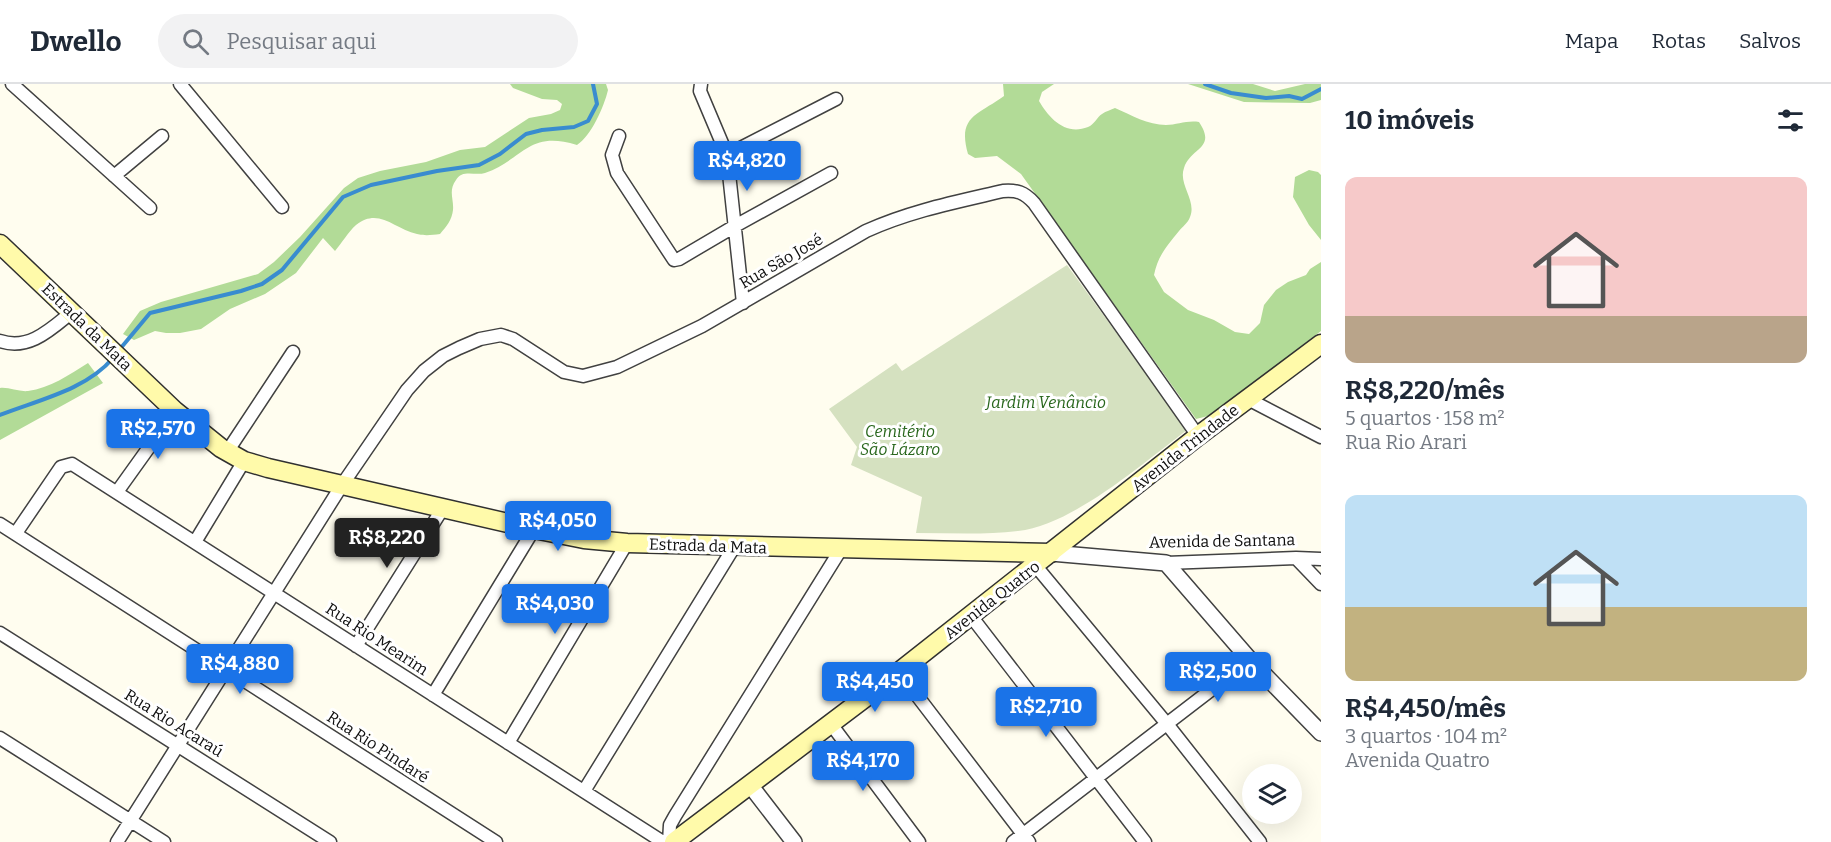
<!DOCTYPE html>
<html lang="pt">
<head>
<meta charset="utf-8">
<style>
  body { margin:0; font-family:Bitter,serif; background:#f2f2f3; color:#1f2937; height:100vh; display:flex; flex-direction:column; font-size:22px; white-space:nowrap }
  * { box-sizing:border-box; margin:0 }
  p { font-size:20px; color:#747a83 }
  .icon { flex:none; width:33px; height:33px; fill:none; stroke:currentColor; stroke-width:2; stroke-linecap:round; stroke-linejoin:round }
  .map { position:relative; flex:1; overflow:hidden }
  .details { display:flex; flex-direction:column; background:#fff; width:510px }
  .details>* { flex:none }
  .buttons { position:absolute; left:1242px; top:680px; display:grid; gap:12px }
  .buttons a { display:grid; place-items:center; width:60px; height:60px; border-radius:50%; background:#fff; box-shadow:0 6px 24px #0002; font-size:30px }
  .price { position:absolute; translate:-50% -51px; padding:0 14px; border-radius:6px; background:#1a73e8; color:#fff; font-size:20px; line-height:39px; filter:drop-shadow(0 2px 3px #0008) }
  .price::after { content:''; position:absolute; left:50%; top:36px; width:18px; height:14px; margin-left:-9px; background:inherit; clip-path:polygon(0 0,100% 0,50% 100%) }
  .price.current { background:#222; color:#fff }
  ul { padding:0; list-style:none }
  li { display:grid; align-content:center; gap:12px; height:318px; padding:0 24px }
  li span { display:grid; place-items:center; height:186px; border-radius:12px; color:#555 }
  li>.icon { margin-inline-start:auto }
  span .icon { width:108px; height:108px; fill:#fffc; stroke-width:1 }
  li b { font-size:26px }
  h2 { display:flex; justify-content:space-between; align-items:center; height:72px; padding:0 24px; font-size:26px }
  header { display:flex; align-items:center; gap:36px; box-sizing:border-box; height:84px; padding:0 30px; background:#fff; border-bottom:2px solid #e0e1e3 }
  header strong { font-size:28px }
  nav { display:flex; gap:33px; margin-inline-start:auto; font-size:21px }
  .search { width:420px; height:54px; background:#f2f2f3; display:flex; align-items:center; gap:15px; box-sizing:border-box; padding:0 21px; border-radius:33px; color:#747a83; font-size:22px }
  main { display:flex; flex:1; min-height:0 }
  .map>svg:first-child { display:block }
  .forest { fill:#b2db97 }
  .cemetery { fill:#d5e1c0 }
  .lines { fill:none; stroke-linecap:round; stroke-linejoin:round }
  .stream { stroke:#398ccf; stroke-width:4 }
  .minor-casing { stroke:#414141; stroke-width:15 }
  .tertiary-casing { stroke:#414141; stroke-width:18 }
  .secondary-casing { stroke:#303030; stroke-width:21 }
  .minor { stroke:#fff; stroke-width:12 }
  .tertiary { stroke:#fff; stroke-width:15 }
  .secondary { stroke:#fffaaa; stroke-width:18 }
  .labels { text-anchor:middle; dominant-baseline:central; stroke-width:6; stroke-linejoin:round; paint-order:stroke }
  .street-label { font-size:16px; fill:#0e0e0e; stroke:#fff }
  .park-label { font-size:16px; font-style:italic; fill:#29671d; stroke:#fff }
</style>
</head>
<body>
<header>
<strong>Dwello</strong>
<div class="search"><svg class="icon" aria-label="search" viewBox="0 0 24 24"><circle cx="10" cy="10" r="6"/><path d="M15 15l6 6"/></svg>Pesquisar aqui</div>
<nav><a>Mapa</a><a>Rotas</a><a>Salvos</a></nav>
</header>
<main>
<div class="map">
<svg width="1321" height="758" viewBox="0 0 1321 758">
  <rect width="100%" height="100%" fill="#fffdef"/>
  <!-- forest -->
  <path class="forest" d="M510,0h96l2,6c-4,17 -17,46 -31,55 -49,-15 -53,14 -92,28 -10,3 -23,-4 -29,7 -8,11 -2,19 -3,30 -1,10 -7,17 -13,24 -8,1 -15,2 -23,0 -23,-5 -38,-27 -61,-9 -8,7 -14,18 -21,26l-12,-13 -27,35 -31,21 -35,15 -29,20 -21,4h-14l-11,-2 -21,9 -11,-6 17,-23 21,-9 97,-28 16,-12 26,-25 44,-49 14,-10 22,-7 46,-9 34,-12 25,-3 44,-29 22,-4 9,-4 2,-6 -5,-4 -15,-1 -29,-11z
    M1003,0h51l-12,8 -3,9c10,17 26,35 49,26 6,-2 9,-10 14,-13 4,-3 9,-4 13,-6 16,7 33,17 51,17 11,0 21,-5 33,-3 18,27 -8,25 -15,46 -6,17 13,32 6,49 -2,6 -8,10 -11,14 -13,16 -21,25 -25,44l10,17 24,18 26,10 21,12 14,2 11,-11 4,-18 12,-15 12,-8 18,-7 4,-6 11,-7v69l-109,84 -16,4 -175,-245 -24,-18 -22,2 -7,-4c-11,-38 10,-39 36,-58z
    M1188,0h65l22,7 30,-7h16v16l-11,3 -66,-1z
    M1309,86l9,2 3,3v65l-12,-15 -16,-28 2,-20z
    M88,279l15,20 -103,57v-52c9,-1 19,4 28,3 22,-3 41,-16 60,-28z"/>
  <!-- cemetery -->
  <path class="cemetery" d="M1067,181l120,165c-44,33 -114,95 -169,101 -33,4 -68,2 -102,2l6,-36 -71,-32 6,-18 -28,-38 67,-46 6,8z"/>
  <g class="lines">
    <!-- stream -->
    <path class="stream" d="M1205,0l26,9 35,5 23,-2 13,3 19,-10
      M120,265l30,-36 91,-22 21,-7 20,-14 61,-73 28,-12 66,-14 42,-6 21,-11 26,-20 16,-4 32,-3 14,-6 9,-17 -4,-20
      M0,331c38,-15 86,-25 113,-57"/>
    <defs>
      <path id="minor" d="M12,0l138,124
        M180,0l102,123
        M701,0l-1,7 27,64 16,148
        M619,52l-7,19 5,18 57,87 5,-1 56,-33 96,-53
        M727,71l109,-56
        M114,92l48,-40
        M0,257c29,10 51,-12 72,-29
        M1248,315l73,38
        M227,368l66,-100
        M117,408l58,-81
        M0,440l496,318
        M16,449l45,-66 11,-3 591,378
        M195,458l49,-81
        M1296,474l25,26
        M1166,479l130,-5 25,1
        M1035,481l132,159 93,118
        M971,532l174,226
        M0,549l330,209
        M356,562l87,-138
        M899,588l130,170
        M433,611l101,-166
        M831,640l88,118
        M0,654l164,104
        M508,659l119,-200
        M584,707l150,-244
        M117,758l225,-357 65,-95 17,-19 19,-15 16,-8 21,-9 21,-4 12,4 51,33 19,4 34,-9 85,-41 164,-95c44,-20 90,-29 137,-40 14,-1 21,1 31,12l164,233
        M669,758l1,-17 5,-9 166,-267
        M1013,758l237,-182"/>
      <path id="tertiary" d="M1051,469l115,10 84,97 71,73
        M750,701l44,57"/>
      <path id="secondary" d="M0,160l175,167 46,37 23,13 24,7 266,61 50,10 43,4 424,10
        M674,758l225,-170 299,-236 123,-92"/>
    </defs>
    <!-- minor casing -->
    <use href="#minor" class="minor-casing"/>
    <!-- tertiary casing -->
    <use href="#tertiary" class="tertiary-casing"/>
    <!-- secondary casing -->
    <use href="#secondary" class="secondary-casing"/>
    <!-- minor -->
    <use href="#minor" class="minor"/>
    <!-- tertiary -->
    <use href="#tertiary" class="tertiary"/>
    <!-- secondary -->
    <use href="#secondary" class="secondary"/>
  </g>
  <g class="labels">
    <!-- street labels -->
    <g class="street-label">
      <text transform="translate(781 177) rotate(-30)">Rua São José</text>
      <text transform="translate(87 243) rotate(44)">Estrada da Mata</text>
      <text transform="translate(1185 364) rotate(-38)">Avenida Trindade</text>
      <text transform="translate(1222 457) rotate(-1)">Avenida de Santana</text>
      <text transform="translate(708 462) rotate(2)">Estrada da Mata</text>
      <text transform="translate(992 516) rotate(-38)">Avenida Quatro</text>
      <text transform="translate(377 555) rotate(33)">Rua Rio Mearim</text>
      <text transform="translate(174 639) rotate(32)">Rua Rio Acaraú</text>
      <text transform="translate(378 663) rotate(33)">Rua Rio Pindaré</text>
    </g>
    <!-- park labels -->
    <g class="park-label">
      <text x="1046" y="318">Jardim Venâncio</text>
      <text x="900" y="347">Cemitério<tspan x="900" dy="18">São Lázaro</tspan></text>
    </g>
  </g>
</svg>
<div class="buttons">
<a><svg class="icon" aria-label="layers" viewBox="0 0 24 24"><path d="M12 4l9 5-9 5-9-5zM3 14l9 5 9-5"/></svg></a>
</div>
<b class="price" style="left:747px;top:108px">R$4,820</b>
<b class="price" style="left:158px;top:376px">R$2,570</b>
<b class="price" style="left:558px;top:468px">R$4,050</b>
<b class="price current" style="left:387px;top:485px">R$8,220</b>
<b class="price" style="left:555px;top:551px">R$4,030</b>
<b class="price" style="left:240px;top:611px">R$4,880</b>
<b class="price" style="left:1218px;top:619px">R$2,500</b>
<b class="price" style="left:875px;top:629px">R$4,450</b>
<b class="price" style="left:1046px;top:654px">R$2,710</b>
<b class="price" style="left:863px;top:708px">R$4,170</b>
</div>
<section class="details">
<h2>10 imóveis<svg class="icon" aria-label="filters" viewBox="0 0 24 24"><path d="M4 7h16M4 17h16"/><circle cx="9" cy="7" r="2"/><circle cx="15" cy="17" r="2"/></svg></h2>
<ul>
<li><span style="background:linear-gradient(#f6c9c9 75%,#b9a48a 0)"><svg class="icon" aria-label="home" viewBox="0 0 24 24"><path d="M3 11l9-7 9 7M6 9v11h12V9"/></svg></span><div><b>R$8,220/mês</b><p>5 quartos · 158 m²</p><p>Rua Rio Arari</p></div></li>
<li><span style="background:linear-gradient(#bfe0f5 60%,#c2b280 0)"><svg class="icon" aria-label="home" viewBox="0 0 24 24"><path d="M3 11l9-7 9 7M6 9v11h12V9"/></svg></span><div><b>R$4,450/mês</b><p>3 quartos · 104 m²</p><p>Avenida Quatro</p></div></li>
</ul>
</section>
</main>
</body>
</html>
